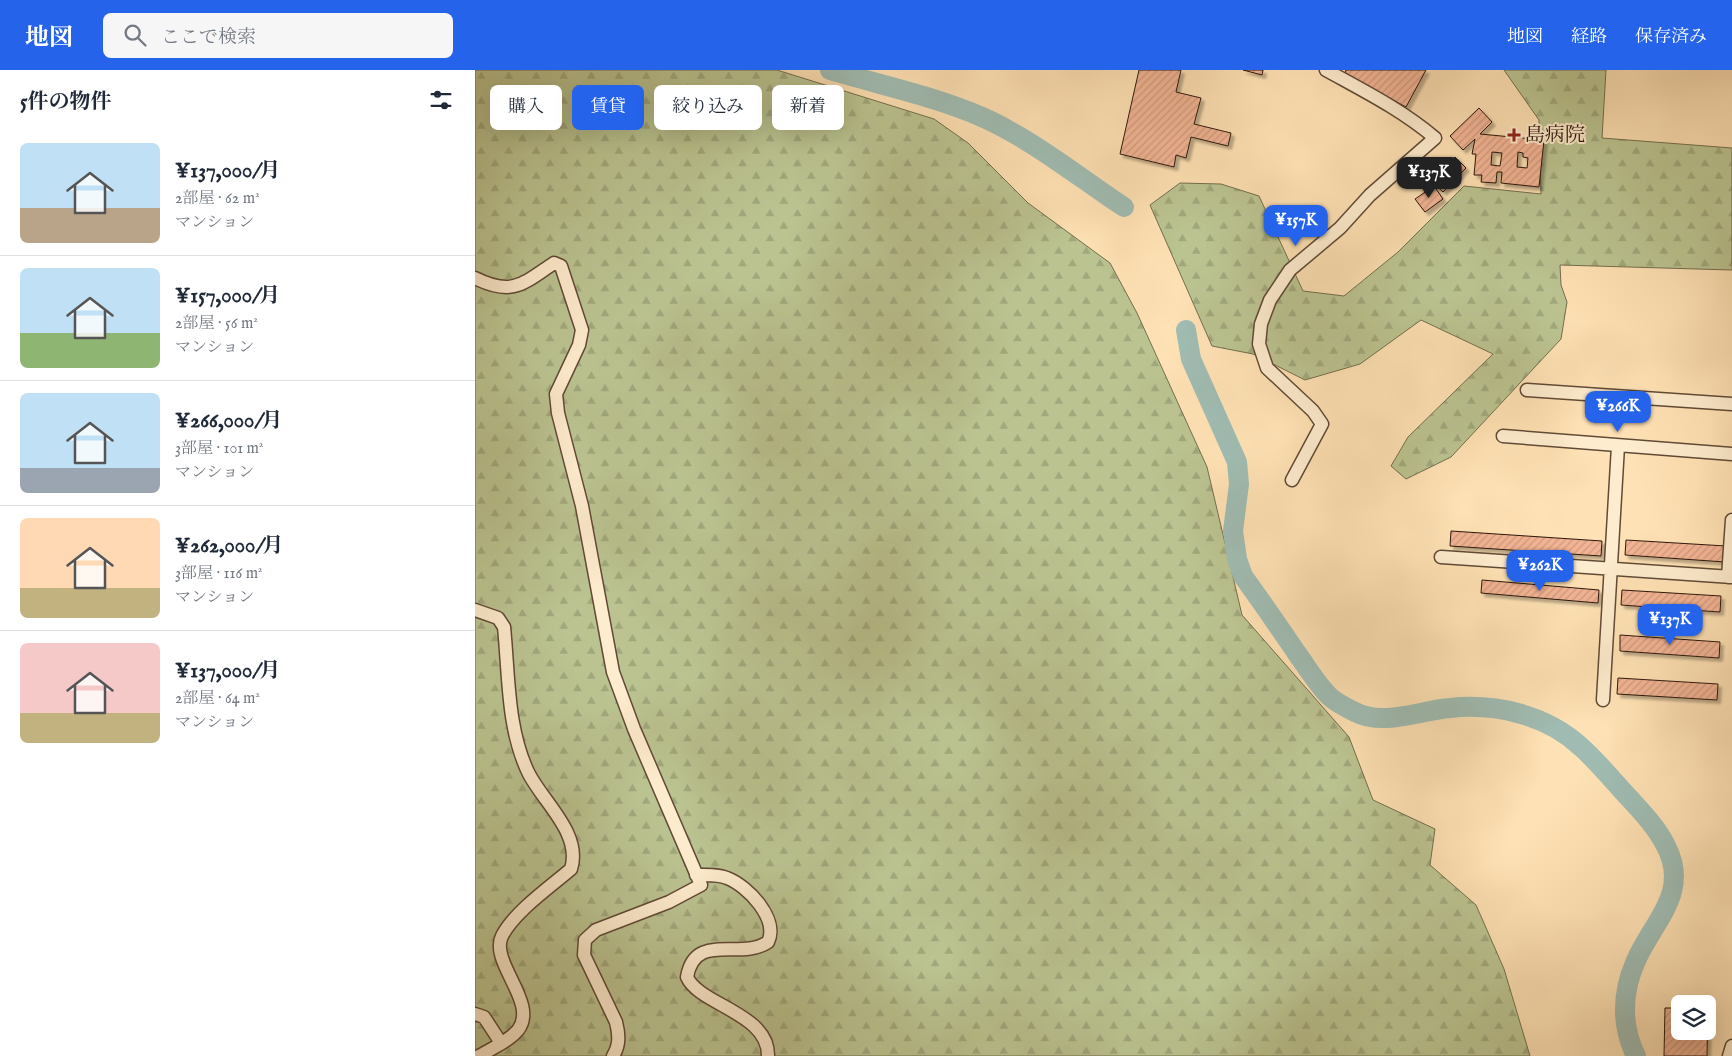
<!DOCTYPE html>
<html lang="ja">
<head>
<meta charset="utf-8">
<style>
  body { margin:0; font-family:"IM FELL English","Noto Serif JP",serif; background:#f6f6f7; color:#1f2937; height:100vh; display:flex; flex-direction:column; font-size:19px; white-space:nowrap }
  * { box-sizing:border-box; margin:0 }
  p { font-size:16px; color:#747a83 }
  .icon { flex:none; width:28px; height:28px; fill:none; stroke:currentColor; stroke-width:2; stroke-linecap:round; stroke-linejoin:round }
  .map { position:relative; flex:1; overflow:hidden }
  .details { display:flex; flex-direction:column; background:#fff; width:475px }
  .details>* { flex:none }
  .banner { position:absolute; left:15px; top:15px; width:475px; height:45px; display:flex; gap:10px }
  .buttons { position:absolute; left:1196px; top:925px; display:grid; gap:10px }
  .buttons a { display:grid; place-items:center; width:45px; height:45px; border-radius:8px; background:#fff; box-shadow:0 5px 20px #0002; font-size:25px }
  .price { position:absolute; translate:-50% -42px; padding:0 11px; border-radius:10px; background:#2563eb; color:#fff; font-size:16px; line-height:32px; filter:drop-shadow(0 1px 2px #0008) }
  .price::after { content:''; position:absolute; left:50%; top:30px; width:15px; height:11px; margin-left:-8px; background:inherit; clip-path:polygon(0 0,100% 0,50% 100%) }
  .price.on { background:#222; color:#fff }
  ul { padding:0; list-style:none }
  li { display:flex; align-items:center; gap:15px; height:125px; padding:0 20px }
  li+li { border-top:1px solid #e0e1e3 }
  li span { display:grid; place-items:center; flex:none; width:140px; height:100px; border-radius:8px; color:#555 }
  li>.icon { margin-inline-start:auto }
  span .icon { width:60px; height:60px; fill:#fffc; stroke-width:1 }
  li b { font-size:21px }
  h2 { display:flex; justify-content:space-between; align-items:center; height:60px; padding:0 20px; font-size:21px }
  .pill { padding:0 18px; border-radius:8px; background:#fff; box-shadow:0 5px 20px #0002; font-size:18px; line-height:45px }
  .pill.on { background:#2563eb; color:#fff }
  header { display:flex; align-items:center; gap:30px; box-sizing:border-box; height:70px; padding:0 25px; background:#2563eb; color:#fff }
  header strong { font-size:24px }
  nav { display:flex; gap:28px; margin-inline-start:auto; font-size:18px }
  .search { width:350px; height:45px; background:#f6f6f7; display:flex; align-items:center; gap:12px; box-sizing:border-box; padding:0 18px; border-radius:8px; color:#747a83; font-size:19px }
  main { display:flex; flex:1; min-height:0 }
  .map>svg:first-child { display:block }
  .forest { fill:url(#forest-firs); stroke:#746e4e }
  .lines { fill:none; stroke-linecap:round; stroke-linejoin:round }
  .river { stroke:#a0bcb2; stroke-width:20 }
  .building { fill:url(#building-hatch); stroke:#2d170c; fill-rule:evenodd; filter:url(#shadow) }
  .minor-casing { stroke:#614a36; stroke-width:15 }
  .minor { stroke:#feecce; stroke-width:12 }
  .poi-dot { fill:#8f2418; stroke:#feecce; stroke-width:2 }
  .labels { text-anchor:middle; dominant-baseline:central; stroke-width:4; stroke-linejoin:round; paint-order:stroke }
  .poi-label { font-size:20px; fill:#2d170c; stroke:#feecce; text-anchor:start }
</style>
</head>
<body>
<header>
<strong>地図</strong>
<div class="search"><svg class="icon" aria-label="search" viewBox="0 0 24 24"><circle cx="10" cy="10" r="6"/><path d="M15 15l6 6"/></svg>ここで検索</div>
<nav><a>地図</a><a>経路</a><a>保存済み</a></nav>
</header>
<main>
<section class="details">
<h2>5件の物件<svg class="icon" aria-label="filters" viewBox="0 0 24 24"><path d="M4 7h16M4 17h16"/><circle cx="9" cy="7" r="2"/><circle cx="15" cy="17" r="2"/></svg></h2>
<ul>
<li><span style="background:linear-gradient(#bfe0f5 65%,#b9a48a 0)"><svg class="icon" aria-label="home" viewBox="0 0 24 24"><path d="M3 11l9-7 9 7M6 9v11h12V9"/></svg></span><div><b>¥137,000/月</b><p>2部屋 · 62 m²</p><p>マンション</p></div></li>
<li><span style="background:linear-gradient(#bfe0f5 65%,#8fb573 0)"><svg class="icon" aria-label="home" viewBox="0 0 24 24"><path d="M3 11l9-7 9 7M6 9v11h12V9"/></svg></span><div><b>¥157,000/月</b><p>2部屋 · 56 m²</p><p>マンション</p></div></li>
<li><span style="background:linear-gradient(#bfe0f5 75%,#9aa5b1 0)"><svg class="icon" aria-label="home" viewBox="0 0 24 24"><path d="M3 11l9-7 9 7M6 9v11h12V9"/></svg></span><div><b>¥266,000/月</b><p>3部屋 · 101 m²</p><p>マンション</p></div></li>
<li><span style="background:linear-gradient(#ffd9b3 70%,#c2b280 0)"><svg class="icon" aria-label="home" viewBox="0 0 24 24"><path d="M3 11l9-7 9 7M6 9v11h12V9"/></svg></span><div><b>¥262,000/月</b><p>3部屋 · 116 m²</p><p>マンション</p></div></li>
<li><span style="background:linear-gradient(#f6c9c9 70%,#c2b280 0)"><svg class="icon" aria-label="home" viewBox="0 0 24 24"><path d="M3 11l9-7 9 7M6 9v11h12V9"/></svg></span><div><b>¥137,000/月</b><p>2部屋 · 64 m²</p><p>マンション</p></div></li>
</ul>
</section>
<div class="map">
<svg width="1257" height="986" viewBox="0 0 1257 986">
  <defs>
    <pattern id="forest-firs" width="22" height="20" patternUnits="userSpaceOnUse" patternTransform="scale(1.25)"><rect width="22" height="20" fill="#bbc491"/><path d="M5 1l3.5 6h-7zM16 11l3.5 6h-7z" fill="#a1a87c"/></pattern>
    <pattern id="building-hatch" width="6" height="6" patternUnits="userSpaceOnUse" patternTransform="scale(1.25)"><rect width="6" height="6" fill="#f2b494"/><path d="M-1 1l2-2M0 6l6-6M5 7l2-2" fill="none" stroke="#d09a7e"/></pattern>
    <filter id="shadow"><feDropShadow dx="3.5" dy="3.5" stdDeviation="1" flood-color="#0004"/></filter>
  </defs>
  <rect width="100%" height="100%" fill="#fee1b4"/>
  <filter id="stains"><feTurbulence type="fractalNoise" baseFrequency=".004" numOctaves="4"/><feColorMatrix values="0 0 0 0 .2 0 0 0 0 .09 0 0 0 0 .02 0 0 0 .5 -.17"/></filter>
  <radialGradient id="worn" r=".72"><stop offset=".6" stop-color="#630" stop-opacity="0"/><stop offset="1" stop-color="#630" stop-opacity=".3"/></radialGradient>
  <!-- forest -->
  <path class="forest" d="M0,0h302l157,49 34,24 60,60 82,60 27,50 70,154 35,148 107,122 24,63 62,29 -5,36 46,40 28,64 26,87h-1055z
    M1029,0h102l-4,68 130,10v122l-172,-5 1,20 6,17 -6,37 -110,118 -45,22 -15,-13 17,-29 85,-83 -72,-34 -61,44 -55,16 -52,-26 -41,-8 -62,-141 30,-22 41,1 38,12 44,95 41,5 54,-44 66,-66 77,8 -2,-74z"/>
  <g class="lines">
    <!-- river -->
    <path class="river" d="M355,0c50,15 104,26 152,47 48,21 98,61 142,90
      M711,260l5,29 46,103 2,22 -6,47 4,28 6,17c18,25 36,51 53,76 11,15 20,31 33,44 6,6 18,12 26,16 29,15 66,-2 95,-4 46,-5 96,7 130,38 15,13 27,28 40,42 16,18 35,36 46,58 25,48 -15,77 -31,117 -13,30 -14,63 1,93"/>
  </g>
  <!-- building -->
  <path class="building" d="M664,0h42l-5,22 25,6 -7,26 37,9 -3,13 -37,-9 -5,21 -10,-3 -2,12 -54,-13z
    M768,0h20l-1,5z
    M871,0h80l-20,37 -61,-33z
    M1004,38l13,14 -12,12 64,6 -5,47 -38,-4 1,-11h-5l-1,11 -15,-1 1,-7h-8l2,-21h-4l3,-15 -12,11 -13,-14zM1017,82l10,1 -2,13 -9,-1zM1043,82l5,1v4l5,1 -1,10 -10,-1z
    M980,87l11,11 -23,24 -11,-10z
    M959,116l9,13 -18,13 -10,-13z
    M976,461l151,10 -1,15 -151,-10z
    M1151,470l100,6 -1,16 -100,-7z
    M1007,510l117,10 -1,13 -117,-10z
    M1147,520l99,6 -1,16 -99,-7z
    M1145,565l100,7 -1,16 -99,-7z
    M1143,608l100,6 -1,16 -100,-6z
    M1190,938h15v23h27l1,-23 -1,48h-43z"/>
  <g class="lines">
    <defs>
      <path id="minor" d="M0,208c38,19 49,5 79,-15l7,3 21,64 -3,15 -23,49 2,19 24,93 31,166 21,57 67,156 -32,17 -73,28 -11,10 -1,15 32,67c3,12 4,23 -3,34
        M1052,320l205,14
        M1028,366l229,18
        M817,410l30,-56 -9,-13 -46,-43 -8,-24 2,-20 9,-24 20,-30 50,-42 30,-33 65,-57c-33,-28 -71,-47 -109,-68
        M966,487l291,20
        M1253,507l4,-57
        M0,540l23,8 6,9c5,49 3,103 25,147 15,29 53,60 42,95 -21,18 -57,43 -69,67 -13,26 37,67 16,94 -9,11 -27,19 -39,26
        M1128,630l15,-254
        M221,805c11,0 22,-1 31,3 21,8 52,41 41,64 -28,19 -73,-11 -81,35 12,28 82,36 81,79
        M0,944l9,3 17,26
        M1254,986l3,-10"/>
    </defs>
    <!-- minor casing -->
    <use href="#minor" class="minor-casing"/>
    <!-- minor -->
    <use href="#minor" class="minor"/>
  </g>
  <!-- markers -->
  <path class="poi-dot" d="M1036.5 57.5h5v5h5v5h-5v5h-5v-5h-5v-5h5z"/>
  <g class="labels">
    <!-- poi labels -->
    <g class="poi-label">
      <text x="1050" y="65">島病院</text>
    </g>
  </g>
  <rect width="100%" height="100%" filter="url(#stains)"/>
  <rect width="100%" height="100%" fill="url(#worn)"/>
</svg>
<div class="buttons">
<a><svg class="icon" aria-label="layers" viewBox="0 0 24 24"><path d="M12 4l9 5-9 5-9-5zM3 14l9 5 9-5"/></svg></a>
</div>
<b class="price on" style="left:954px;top:129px">¥137K</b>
<b class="price" style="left:821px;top:177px">¥157K</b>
<b class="price" style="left:1143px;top:363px">¥266K</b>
<b class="price" style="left:1065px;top:522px">¥262K</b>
<b class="price" style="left:1195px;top:576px">¥137K</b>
<div class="banner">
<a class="pill">購入</a>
<a class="pill on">賃貸</a>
<a class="pill">絞り込み</a>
<a class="pill">新着</a>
</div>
</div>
</main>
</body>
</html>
